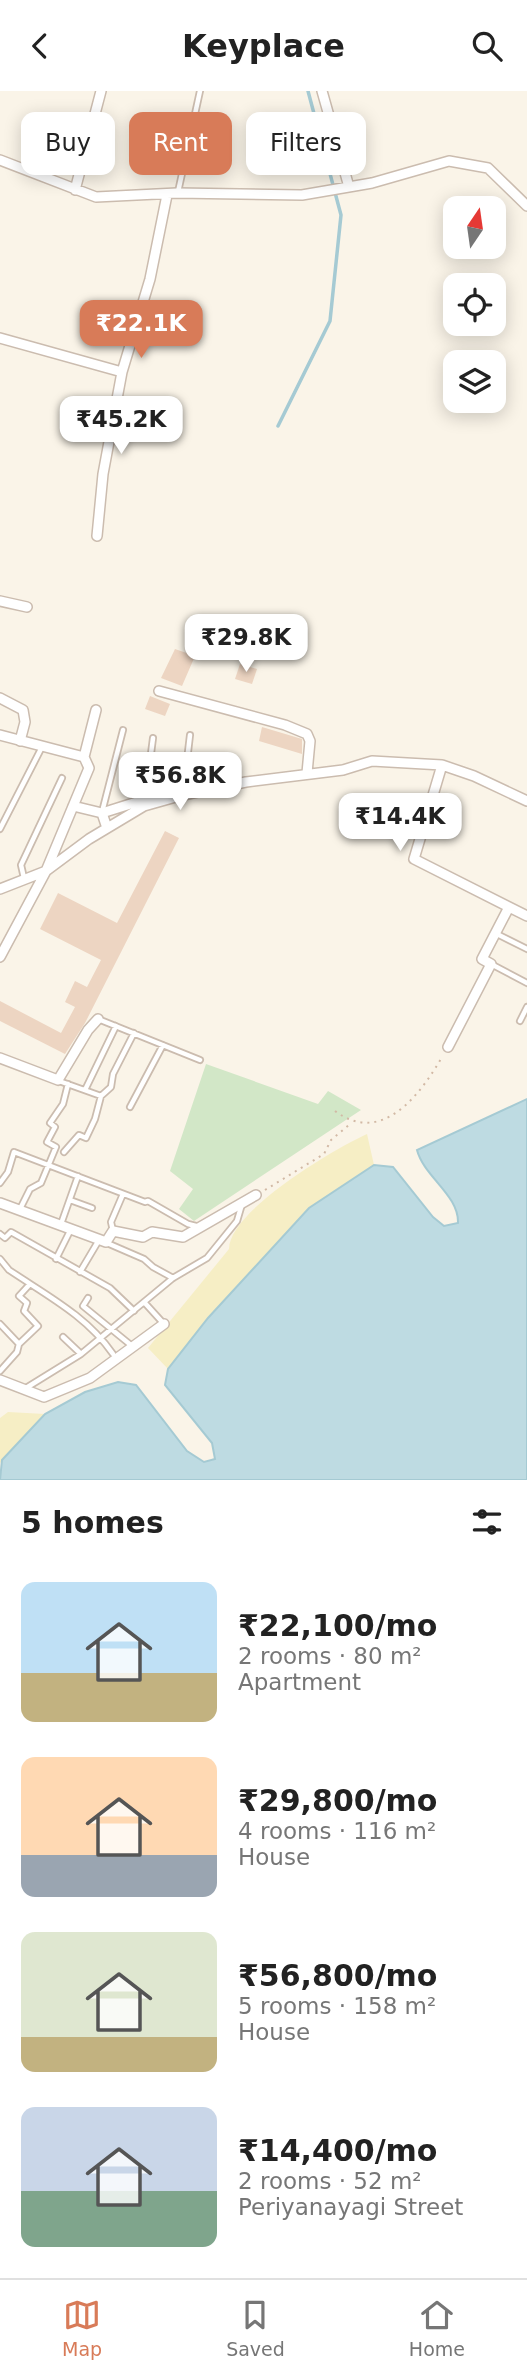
<!DOCTYPE html>
<html lang="en">
<head>
<meta charset="utf-8">
<style>
  body { margin:0; font-family:"DejaVu Sans",sans-serif; background:#f2f2f2; color:#222; height:100vh; display:flex; flex-direction:column; font-size:26px; white-space:nowrap }
  * { box-sizing:border-box; margin:0 }
  p { font-size:23px; color:#767676 }
  .icon { flex:none; width:38px; height:38px; fill:none; stroke:currentColor; stroke-width:2; stroke-linecap:round; stroke-linejoin:round }
  .map { position:relative; height:1389px; overflow:hidden }
  .panel { display:flex; flex-direction:column; background:#fff; flex:1 }
  .panel>* { flex:none }
  .banner { position:absolute; left:21px; top:21px; width:486px; height:63px; display:flex; gap:14px }
  .needle { width:46px; rotate:13deg }
  .fabs { position:absolute; left:443px; top:105px; display:grid; gap:14px }
  .fabs a { display:grid; place-items:center; width:63px; height:63px; border-radius:14px; background:#fff; box-shadow:0 4px 18px #0003; font-size:35px }
  .price { position:absolute; translate:-50% -60px; padding:0 16px; border-radius:14px; background:#fff; color:#222; font-size:23px; line-height:46px; filter:drop-shadow(0 2px 4px #0008) }
  .price::after { content:''; position:absolute; left:50%; top:42px; width:21px; height:16px; margin-left:-10px; background:inherit; clip-path:polygon(0 0,100% 0,50% 100%) }
  .price.on { background:#d87b58; color:#fff }
  ul { padding:0; list-style:none }
  li { display:flex; align-items:center; gap:21px; height:175px; padding:0 21px }
  li span { display:grid; place-items:center; flex:none; width:196px; height:140px; border-radius:14px; color:#555 }
  li>.icon { margin-inline-start:auto }
  span .icon { width:84px; height:84px; fill:#fffc; stroke-width:1 }
  li b { font-size:30px }
  h2 { display:flex; justify-content:space-between; align-items:center; height:84px; padding:0 21px; font-size:30px }
  .pill { padding:0 24px; border-radius:14px; background:#fff; box-shadow:0 4px 18px #0003; font-size:24px; line-height:63px }
  .pill.on { background:#d87b58; color:#fff }
  header { display:flex; justify-content:space-between; align-items:center; height:91px; padding:0 21px; background:#fff; font-size:32px; font-weight:800 }
  .menu { display:flex; justify-content:space-around; align-items:center; height:98px; border-top:2px solid #e0e0e0; background:#fff; font-size:19px; color:#767676 }
  .menu a { display:grid; justify-items:center; gap:4px }
  .menu .on { color:#d87b58 }
  .map>svg:first-child { display:block }
  .green { fill:#d2e7c7 }
  .sand { fill:#f6eec5 }
  .water { fill:#bedbe2; stroke:#a5cad3; stroke-width:2 }
  .lines { fill:none; stroke-linecap:round; stroke-linejoin:round }
  .stream { stroke:#a5cad3; stroke-width:3.5 }
  .building { fill:#edd5c2 }
  .service-casing { stroke:#cbbcaf; stroke-width:8 }
  .minor-casing { stroke:#cbbcaf; stroke-width:12 }
  .path { stroke:#d2b9a5; stroke-width:2; stroke-dasharray:2 5; stroke-linecap:butt }
  .service { stroke:#fff; stroke-width:4.5 }
  .minor { stroke:#fff; stroke-width:9 }
</style>
</head>
<body>
<header><svg class="icon" aria-label="back" viewBox="0 0 24 24"><path d="M15 5l-7 7 7 7"/></svg>Keyplace<svg class="icon" aria-label="search" viewBox="0 0 24 24"><circle cx="10" cy="10" r="6"/><path d="M15 15l6 6"/></svg></header>
<div class="map">
<svg width="527" height="1389" viewBox="0 0 527 1389">
  <rect width="100%" height="100%" fill="#faf4e8"/>
  <!-- green -->
  <path class="green" d="M206,973l112,40 10,-13 33,19 -167,111 -15,-12 14,-20 -23,-18z"/>
  <!-- sand -->
  <path class="sand" d="M367,1043l7,31 -65,43 -101,110 -40,51 -20,-21 81,-99c0,-38 105,-100 138,-115z
    M8,1321l37,2 -45,49v-45z"/>
  <!-- water -->
  <path class="water" d="M527,1008v381h-527l2,-20 43,-46 40,-22 33,-10 18,3 51,66 17,11 11,-3 -3,-16 -47,-58 3,-16 40,-51 101,-110 65,-43 19,2 40,50 11,9 14,-3c1,-28 -34,-46 -41,-73z"/>
  <g class="lines">
    <!-- stream -->
    <path class="stream" d="M278,335l52,-105 11,-106 -33,-124"/>
  </g>
  <!-- building -->
  <path class="building" d="M175,558l20,7 -13,30 -21,-8z
    M240,573l17,5 -5,15 -17,-5z
    M150,605l20,8 -5,12 -20,-7z
    M262,636l40,12v15l-43,-13z
    M165,740l14,7 -94,185 -20,31 -65,-33v-20l61,32 14,-26 -10,-5 10,-21 12,6 14,-27 -61,-31 18,-36 59,30z"/>
  <g class="lines">
    <defs>
      <path id="service" d="M178,101l22,-101
        M184,695l6,-51
        M145,709l8,-62
        M102,721l21,-82
        M0,738l43,-84
        M24,787l-3,-13 41,-87
        M497,843l30,15
        M491,873l36,19
        M98,928l102,41
        M520,930l7,-14
        M59,990l42,15
        M85,999l31,-64
        M130,1016l33,-62
        M64,1061l15,-17 7,3 9,-19 6,-23 10,-9 2,-13 21,-41
        M0,1092l8,-11 6,-20 131,50 3,-1 40,23 12,3
        M70,1109l22,8
        M20,1118l10,-20 11,-6 15,-36 -9,-5 8,-15 -5,-4 13,-19 5,-20
        M61,1133l17,-48
        M113,1140l-2,-9 12,-28
        M0,1143l5,4 6,-6 99,56 24,23
        M107,1152l37,16 9,8 20,11
        M0,1168l9,11c37,25 78,46 104,84
        M56,1168l15,-30
        M80,1181l19,-32
        M88,1207l-5,8 49,40
        M144,1211l20,22
        M0,1233l19,20 -2,8 -17,19
        M63,1246l18,17
        M19,1253l19,-18 -14,-15 3,-8 -8,-7 11,-12
        M26,1297l55,-34 92,-76 34,-20 30,-37 5,-17"/>
      <path id="minor" d="M322,0l27,96
        M0,69l96,37 81,-4 125,2 70,-12 77,-22 39,7 39,38
        M75,99l26,-99
        M0,247l122,34 28,-93 17,-84
        M97,445l6,-62 19,-102
        M0,510l27,6
        M159,600l126,34 22,9 3,7 -3,32
        M0,607l23,12 2,12 -5,19
        M0,644l84,22 5,11 -43,103 -46,86
        M84,666l12,-47
        M442,674l32,11 53,25
        M73,715l29,7
        M107,737l-5,-15 82,-26 37,-7
        M0,798l46,-18 43,-32 55,-33 39,-11 63,-13 97,-12 29,-9 70,4 -28,94 113,57
        M448,956l43,-83 -9,-5 27,-52
        M0,967l58,22 30,-50 10,-11
        M0,1112l106,39 7,-11 30,6 9,-5 31,5 73,-42
        M0,1289l44,17 46,-19 74,-54"/>
    </defs>
    <!-- service casing -->
    <use href="#service" class="service-casing"/>
    <!-- minor casing -->
    <use href="#minor" class="minor-casing"/>
    <!-- path -->
    <path class="path" d="M335,1020c47,35 85,-16 107,-54
      M265,1099l59,-36 7,-14 19,-16"/>
    <!-- service -->
    <use href="#service" class="service"/>
    <!-- minor -->
    <use href="#minor" class="minor"/>
  </g>
</svg>
<div class="fabs">
<a><svg class="needle" viewBox="-14 -14 28 28"><path d="M0-13l5 13h-10z" fill="#e53935"/><path d="M0 13l5-13h-10z" fill="#767676"/></svg></a>
<a><svg class="icon" aria-label="locate" viewBox="0 0 24 24"><circle cx="12" cy="12" r="6"/><path d="M12 2v4M12 18v4M2 12h4M18 12h4"/></svg></a>
<a><svg class="icon" aria-label="layers" viewBox="0 0 24 24"><path d="M12 4l9 5-9 5-9-5zM3 14l9 5 9-5"/></svg></a>
</div>
<b class="price on" style="left:141px;top:269px">₹22.1K</b>
<b class="price" style="left:121px;top:365px">₹45.2K</b>
<b class="price" style="left:246px;top:583px">₹29.8K</b>
<b class="price" style="left:180px;top:721px">₹56.8K</b>
<b class="price" style="left:400px;top:762px">₹14.4K</b>
<div class="banner">
<a class="pill">Buy</a>
<a class="pill on">Rent</a>
<a class="pill">Filters</a>
</div>
</div>
<section class="panel">
<h2>5 homes<svg class="icon" aria-label="filters" viewBox="0 0 24 24"><path d="M4 7h16M4 17h16"/><circle cx="9" cy="7" r="2"/><circle cx="15" cy="17" r="2"/></svg></h2>
<ul>
<li><span style="background:linear-gradient(#bfe0f5 65%,#c2b280 0)"><svg class="icon" aria-label="home" viewBox="0 0 24 24"><path d="M3 11l9-7 9 7M6 9v11h12V9"/></svg></span><div><b>₹22,100/mo</b><p>2 rooms · 80 m²</p><p>Apartment</p></div></li>
<li><span style="background:linear-gradient(#ffd9b3 70%,#9aa5b1 0)"><svg class="icon" aria-label="home" viewBox="0 0 24 24"><path d="M3 11l9-7 9 7M6 9v11h12V9"/></svg></span><div><b>₹29,800/mo</b><p>4 rooms · 116 m²</p><p>House</p></div></li>
<li><span style="background:linear-gradient(#dfe7d0 75%,#c2b280 0)"><svg class="icon" aria-label="home" viewBox="0 0 24 24"><path d="M3 11l9-7 9 7M6 9v11h12V9"/></svg></span><div><b>₹56,800/mo</b><p>5 rooms · 158 m²</p><p>House</p></div></li>
<li><span style="background:linear-gradient(#c9d6e8 60%,#7fa58c 0)"><svg class="icon" aria-label="home" viewBox="0 0 24 24"><path d="M3 11l9-7 9 7M6 9v11h12V9"/></svg></span><div><b>₹14,400/mo</b><p>2 rooms · 52 m²</p><p>Periyanayagi Street</p></div></li>
</ul>
</section>
<nav class="menu">
<a class="on"><svg class="icon" aria-label="map" viewBox="0 0 24 24"><path d="M3 6l6-2 6 2 6-2v14l-6 2-6-2-6 2zM9 4v14M15 6v14"/></svg>Map</a>
<a><svg class="icon" aria-label="saved" viewBox="0 0 24 24"><path d="M7 4h10v16l-5-4-5 4z"/></svg>Saved</a>
<a><svg class="icon" aria-label="home" viewBox="0 0 24 24"><path d="M3 11l9-7 9 7M6 9v11h12V9"/></svg>Home</a>
</nav>
</body>
</html>
